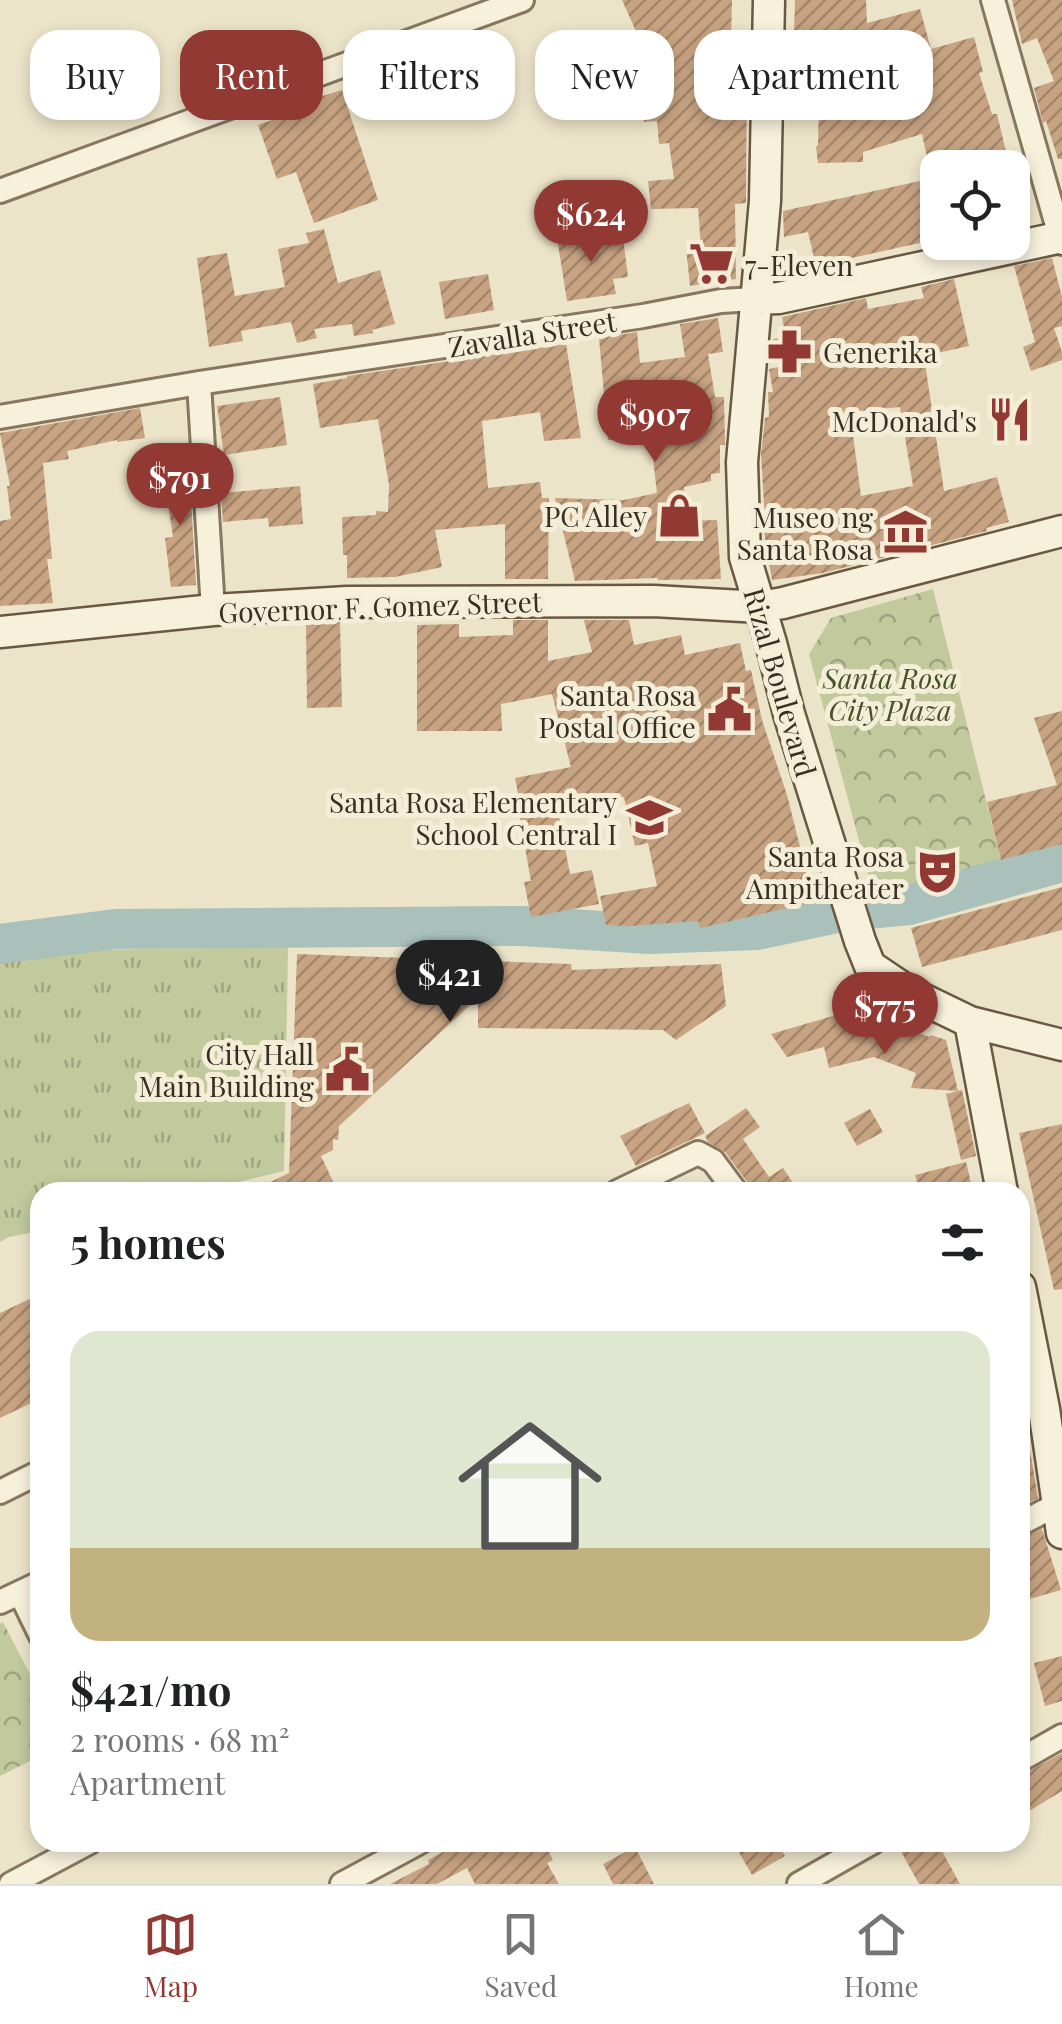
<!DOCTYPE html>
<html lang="en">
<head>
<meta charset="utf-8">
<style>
  body { margin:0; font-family:"Playfair Display",serif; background:#f6f6f6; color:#202124; height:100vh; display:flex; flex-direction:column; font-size:38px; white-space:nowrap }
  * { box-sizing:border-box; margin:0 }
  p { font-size:32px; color:#757577 }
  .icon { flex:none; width:55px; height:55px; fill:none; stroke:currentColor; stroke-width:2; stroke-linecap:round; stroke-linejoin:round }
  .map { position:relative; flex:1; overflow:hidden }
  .drawer { position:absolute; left:30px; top:1182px; width:1000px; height:670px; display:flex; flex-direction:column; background:#fff; border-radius:30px; box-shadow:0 5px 15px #0003 }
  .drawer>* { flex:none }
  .banner { position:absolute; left:30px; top:30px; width:1002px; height:90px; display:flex; gap:20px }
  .fabs { position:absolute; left:920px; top:150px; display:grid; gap:20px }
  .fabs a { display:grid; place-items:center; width:110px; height:110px; border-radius:20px; background:#fff; box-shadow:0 5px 15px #0003; font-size:50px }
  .price { position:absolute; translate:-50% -85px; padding:0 22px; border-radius:35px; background:#923933; color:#fff; font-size:32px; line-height:65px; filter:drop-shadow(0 2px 5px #0008) }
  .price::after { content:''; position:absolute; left:50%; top:60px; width:30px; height:22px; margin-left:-15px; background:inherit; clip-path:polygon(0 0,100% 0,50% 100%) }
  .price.selected { background:#222; color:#fff }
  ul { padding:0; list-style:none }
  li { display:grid; align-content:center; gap:20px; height:530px; padding:0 40px }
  li span { display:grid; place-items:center; height:310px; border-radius:30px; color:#555 }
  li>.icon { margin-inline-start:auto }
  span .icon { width:180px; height:180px; fill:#fffc; stroke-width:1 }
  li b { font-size:42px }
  h2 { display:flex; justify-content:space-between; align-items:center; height:120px; padding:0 40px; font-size:42px }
  .chip { padding:0 35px; border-radius:30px; background:#fff; box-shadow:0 5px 15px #0003; font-size:35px; line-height:90px }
  .chip.selected { background:#923933; color:#fff }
  .tabs { display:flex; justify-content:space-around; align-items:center; height:140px; border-top:2px solid #e0e0e0; background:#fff; font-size:28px; color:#757577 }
  .tabs a { display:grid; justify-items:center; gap:5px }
  .tabs .selected { color:#923933 }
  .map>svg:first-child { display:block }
  .grass { fill:url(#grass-tufts) }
  .park { fill:url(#park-crowns) }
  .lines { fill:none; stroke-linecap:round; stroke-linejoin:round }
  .river { stroke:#a9c0bb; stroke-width:40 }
  .building { fill:url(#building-hatch); fill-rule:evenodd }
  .street-casing { stroke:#87775f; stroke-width:28 }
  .secondary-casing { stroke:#695842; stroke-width:35 }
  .street { stroke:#f7f1dc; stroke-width:22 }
  .secondary { stroke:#f7f1dc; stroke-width:30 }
  .labels { text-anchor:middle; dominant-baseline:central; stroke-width:10; stroke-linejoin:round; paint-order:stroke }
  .poi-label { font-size:28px; fill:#382e21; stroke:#f4eed8; text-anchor:end }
  .street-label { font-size:28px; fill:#382e21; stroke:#f4eed8 }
  .park-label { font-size:28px; font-style:italic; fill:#465329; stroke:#f4eed8 }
</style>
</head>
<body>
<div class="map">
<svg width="1062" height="1884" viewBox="0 0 1062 1884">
  <defs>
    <pattern id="grass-tufts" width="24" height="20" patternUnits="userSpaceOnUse" patternTransform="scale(2.5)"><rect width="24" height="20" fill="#c1c99d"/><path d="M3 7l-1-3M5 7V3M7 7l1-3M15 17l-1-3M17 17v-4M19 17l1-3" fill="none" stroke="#9ea480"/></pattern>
    <pattern id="park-crowns" width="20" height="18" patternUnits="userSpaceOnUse" patternTransform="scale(2.5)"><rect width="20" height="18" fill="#c1c99d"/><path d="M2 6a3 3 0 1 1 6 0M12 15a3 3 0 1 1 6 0" fill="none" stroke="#9ea480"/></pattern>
    <pattern id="building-hatch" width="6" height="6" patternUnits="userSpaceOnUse" patternTransform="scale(2.5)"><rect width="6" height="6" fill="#c7a382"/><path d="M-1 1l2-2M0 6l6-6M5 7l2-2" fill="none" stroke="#a3856a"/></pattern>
  </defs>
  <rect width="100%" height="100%" fill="#ece4c9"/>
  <!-- grass -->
  <path class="grass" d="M288,947l-4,224 -87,21h-157v39l-31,6 -9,5v-291z"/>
  <!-- park -->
  <path class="park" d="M933,589l68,271 -127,36 -65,-242 22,-36z
    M3,1622l37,72v62l-40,20v-152z"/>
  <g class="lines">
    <!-- river -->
    <path class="river" d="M0,944l115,-15 407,-3 128,8 107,-4 89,-19 63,-6 153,-43"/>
  </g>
  <!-- building -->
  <path class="building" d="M622,0h110l-1,42 18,1v27h-2l-1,130v3l-11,1 1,75 -46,7 -4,-38 15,-1 -3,-39 -47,1 -3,-28 26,-2 -5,-36 -10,1 -2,-23 -13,1v-11l-51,5 -14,-60 64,-9z
    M795,0h71l1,23 53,-14 11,40 43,-12 9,35 -4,1 13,41h5l13,54h-42v-6h-40l-6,-28 -59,18v10l-45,1 -2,-16 2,-2 1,-45h-27zM876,69l4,47h-38l-1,-44z
    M1012,0h50v159h-4l-12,-38 -3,2 -9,-35 20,-7 -17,-43 -15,6z
    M342,90l36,110 -64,23 -18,-51 -19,7 -19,-54 37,-13 -2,-7z
    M938,177v62l-91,20 1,5 -31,7 -9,-39 -24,5 -1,-26z
    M324,229l14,54 42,-13 15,54 -23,6 1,3 -19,3 -2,-12 -38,5 3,9 -20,5 -6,-21 -50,9 2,10 -34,6 -12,-89 30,-5 8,43 50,-9 -7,-38 31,-6 -3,-10z
    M605,230l2,10 16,-2 5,39 -15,2 3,15 -49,7 -10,-63z
    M1052,258l10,39v29l-8,2 8,24v8l-31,11 -8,-24 12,-5 -21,-76z
    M488,274l6,36 -49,9 -6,-37z
    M954,279l15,67 -45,10 20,135 53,-14 12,45 -23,6 1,3 -164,42 -51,7 -9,-54v-5l2,-1 -4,-65 4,-37 4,-1 -1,-25h5l-4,-23 10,-2 -6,-28 13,-1 -4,-21 84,-19 2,11 56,-11 -3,-11zM900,407l13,79 -52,10 -11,-84z
    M718,318l5,34 -15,2 7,43h9l1,42v6h-5v28l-9,1v7l-27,6 2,34 31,-1 4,59 -63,1v-2l-83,3 -20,-83 69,2 33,-7 -7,-59 -42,6 -9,-102 38,-6 3,31 45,-6 -5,-33z
    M566,344l15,94 -37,3 -4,-29 -58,9 6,67 52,-6 2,16h7l-1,81h-43v-55l-70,6 7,37 -47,10 -48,1v-23h-4l-1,-38 34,-2v-4l12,1 1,-27 -11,-66 -58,9 -7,-44 34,-6v-2z
    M280,397l7,48 -63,10 -7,-49z
    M140,408l5,30 -28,4v-2l-50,11 2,8 -26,4 9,96h-5l6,44 -53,3v-85l11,-2 -4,-33h3l-10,-53z
    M189,466l7,119 -25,2 -6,-49 8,-1 -10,-68z
    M300,486l3,38 -34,3 -1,-9 -45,4 -2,-29z
    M513,620h35v41l44,-9 -8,-32h45l5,25 47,-10 4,20 55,-12 6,28 5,-1 11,50 25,75 27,107 -114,26 -2,-7 -70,5 -22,-1 -6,-29 57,-10 -9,-43 -13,3 -11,-49 -66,14 12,63 22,-4 7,34 -68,13 -7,-35 7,-1 -12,-67h3l-7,-36 56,-11 -19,-73 -51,10 1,27h-85v-106l42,-1v13l54,-2z
    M340,622l2,85 -35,1 -1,-85z
    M1062,711v133l-61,16 -14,-58 70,-17 -23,-67z
    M1062,887v43l-140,37 -11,-39z
    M297,954l274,10 1,6 149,-6 5,42 -50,34 -13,-10 -185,-2v-30l-139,128 -1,14 -5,-1v11l-12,6 17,36h-88l39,-19z
    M867,1006v9l63,22 1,-2 15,5 12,51 4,-1 14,66 -15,4 -15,-66 12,-3 -47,-3 5,-15 -42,-16 -45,11 -5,-21 -37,10 -16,-23z
    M689,1103l16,30 -69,33 -16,-30z
    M746,1108l14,19 -17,12 26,38 14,-9 16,24h-48l-3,-9 -23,-31 -17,-10 -3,-6z
    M870,1109l13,23 -26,14 -13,-23z
    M1062,1124v165l-8,1 -35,-157z
    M966,1162l6,25 -20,5h-32l-5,-17z
    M40,1294v105l-40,19v-105z
    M1027,1433l11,65 -18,9v-73z
    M1042,1529l19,61 -35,10 -6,-22v-39z
    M1062,1656v45l-17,5 -11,-43z
    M1062,1753v38l-36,22 -6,-10v-27z
    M461,1842h83l9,18 -6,3 12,21h-84l-8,-16 -30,16h-47l39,-20 -1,-4z
    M733,1842h44l8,14 -33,19z
    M910,1842h27l23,42h-41l-20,-36z
    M635,1847l19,37h-41l-10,-20z"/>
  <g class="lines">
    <defs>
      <path id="street" d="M993,0l69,243
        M0,191l522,-191
        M199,383l14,227
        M0,417l199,-34 444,-67 78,-15 34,-2
        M617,1192l81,-39 15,8 23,31
        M0,1492l40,-20
        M1020,1524l36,-19
        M20,1593l20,41
        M0,1602l40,-19
        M1020,1760l42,-24
        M11,1884l79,-42
        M342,1884l78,-42
        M799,1884l74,-42"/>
      <path id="secondary" d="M769,0l-4,201 -23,261 3,95 26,86 18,71 71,227 10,25 40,27 60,29 92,23
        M755,299l24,-1 283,-61
        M0,632l213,-22 134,-8 307,-1 106,6 23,-4 279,-72
        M970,1022l32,170
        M1020,1287l24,122 18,124"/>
    </defs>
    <!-- street casing -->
    <use href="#street" class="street-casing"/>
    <!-- secondary casing -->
    <use href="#secondary" class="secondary-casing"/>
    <!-- street -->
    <use href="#street" class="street"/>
    <!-- secondary -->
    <use href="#secondary" class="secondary"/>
  </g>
  <!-- icons -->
  <defs>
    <symbol id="supermarket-bare" viewBox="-9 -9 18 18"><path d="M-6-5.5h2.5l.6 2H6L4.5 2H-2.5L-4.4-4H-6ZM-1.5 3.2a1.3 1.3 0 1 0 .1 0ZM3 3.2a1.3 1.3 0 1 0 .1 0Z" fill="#923933" stroke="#f4eed8" stroke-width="2.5" paint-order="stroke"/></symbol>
    <symbol id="pharmacy-bare" viewBox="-9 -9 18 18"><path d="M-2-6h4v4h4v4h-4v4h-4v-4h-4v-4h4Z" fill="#923933" stroke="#f4eed8" stroke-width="2.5" paint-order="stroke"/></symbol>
    <symbol id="restaurant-bare" viewBox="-9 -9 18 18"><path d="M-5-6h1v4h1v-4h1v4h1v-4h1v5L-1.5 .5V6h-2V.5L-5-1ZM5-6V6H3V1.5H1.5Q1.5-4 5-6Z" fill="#923933" stroke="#f4eed8" stroke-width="2.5" paint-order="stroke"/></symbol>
    <symbol id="shop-bare" viewBox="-9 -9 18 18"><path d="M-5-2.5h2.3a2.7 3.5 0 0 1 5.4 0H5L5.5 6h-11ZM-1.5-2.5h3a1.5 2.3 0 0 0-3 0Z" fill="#923933" stroke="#f4eed8" stroke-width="2.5" paint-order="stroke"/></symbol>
    <symbol id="museum-bare" viewBox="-9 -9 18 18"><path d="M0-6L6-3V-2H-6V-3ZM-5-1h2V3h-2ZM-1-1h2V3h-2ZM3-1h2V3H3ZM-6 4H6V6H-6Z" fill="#923933" stroke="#f4eed8" stroke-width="2.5" paint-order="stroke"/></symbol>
    <symbol id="civic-bare" viewBox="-9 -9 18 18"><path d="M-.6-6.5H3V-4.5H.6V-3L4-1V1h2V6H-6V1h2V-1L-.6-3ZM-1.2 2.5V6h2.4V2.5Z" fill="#923933" stroke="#f4eed8" stroke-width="2.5" paint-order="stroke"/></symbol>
    <symbol id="school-bare" viewBox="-9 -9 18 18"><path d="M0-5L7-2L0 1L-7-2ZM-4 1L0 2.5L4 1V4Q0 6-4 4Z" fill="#923933" stroke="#f4eed8" stroke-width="2.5" paint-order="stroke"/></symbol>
    <symbol id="theatre-bare" viewBox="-9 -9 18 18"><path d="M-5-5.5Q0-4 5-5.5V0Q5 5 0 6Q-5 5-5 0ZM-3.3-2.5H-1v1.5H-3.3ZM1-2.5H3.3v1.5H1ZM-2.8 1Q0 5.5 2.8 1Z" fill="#923933" stroke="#f4eed8" stroke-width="2.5" paint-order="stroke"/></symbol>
  </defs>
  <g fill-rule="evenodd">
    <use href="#supermarket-bare" x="680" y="232" width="63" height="63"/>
    <use href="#pharmacy-bare" x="758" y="320" width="63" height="63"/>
    <use href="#restaurant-bare" x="978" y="388" width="63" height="63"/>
    <use href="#shop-bare" x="648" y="484" width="63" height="63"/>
    <use href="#museum-bare" x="874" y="500" width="63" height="63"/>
    <use href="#civic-bare" x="698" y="678" width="63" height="63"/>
    <use href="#school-bare" x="618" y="786" width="63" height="63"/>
    <use href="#theatre-bare" x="906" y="840" width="63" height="63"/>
    <use href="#civic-bare" x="316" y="1038" width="63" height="63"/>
  </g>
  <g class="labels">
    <!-- poi labels -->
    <g class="poi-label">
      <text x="745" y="264" text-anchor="start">7-Eleven</text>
      <text x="823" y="351" text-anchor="start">Generika</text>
      <text x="977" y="420">McDonald's</text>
      <text x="647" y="515">PC Alley</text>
      <text x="873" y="516">Museo ng<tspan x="873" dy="32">Santa Rosa</tspan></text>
      <text x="696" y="694">Santa Rosa<tspan x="696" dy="32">Postal Office</tspan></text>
      <text x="617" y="801">Santa Rosa Elementary<tspan x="617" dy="32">School Central I</tspan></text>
      <text x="904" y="855">Santa Rosa<tspan x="904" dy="32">Ampitheater</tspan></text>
      <text x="314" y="1053">City Hall<tspan x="314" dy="32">Main Building</tspan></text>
    </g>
    <!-- street labels -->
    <g class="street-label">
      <text transform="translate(532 333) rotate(-9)">Zavalla Street</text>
      <text transform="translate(380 606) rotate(-2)">Governor F. Gomez Street</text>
      <text transform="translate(781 682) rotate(74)">Rizal Boulevard</text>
    </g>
    <!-- park labels -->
    <g class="park-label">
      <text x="890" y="677">Santa Rosa<tspan x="890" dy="32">City Plaza</tspan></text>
    </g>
  </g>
</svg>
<div class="fabs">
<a><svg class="icon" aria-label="locate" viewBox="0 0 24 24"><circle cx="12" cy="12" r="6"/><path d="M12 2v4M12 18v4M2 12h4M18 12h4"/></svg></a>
</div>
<b class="price" style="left:591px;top:265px">$624</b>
<b class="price" style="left:655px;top:465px">$907</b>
<b class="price" style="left:180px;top:528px">$791</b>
<b class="price selected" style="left:450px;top:1025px">$421</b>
<b class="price" style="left:885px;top:1057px">$775</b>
<div class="banner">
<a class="chip">Buy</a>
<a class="chip selected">Rent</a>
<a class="chip">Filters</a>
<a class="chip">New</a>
<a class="chip">Apartment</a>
</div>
<section class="drawer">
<h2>5 homes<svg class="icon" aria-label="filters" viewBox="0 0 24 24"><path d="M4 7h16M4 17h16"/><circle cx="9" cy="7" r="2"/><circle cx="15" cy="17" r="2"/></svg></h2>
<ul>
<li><span style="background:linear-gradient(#dfe7d0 70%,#c2b280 0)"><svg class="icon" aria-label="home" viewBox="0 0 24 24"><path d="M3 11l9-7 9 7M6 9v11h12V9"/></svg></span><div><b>$421/mo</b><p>2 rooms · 68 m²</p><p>Apartment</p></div></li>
</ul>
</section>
</div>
<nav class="tabs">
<a class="selected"><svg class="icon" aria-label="map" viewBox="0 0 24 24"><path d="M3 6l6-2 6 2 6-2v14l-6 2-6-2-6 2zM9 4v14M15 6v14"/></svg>Map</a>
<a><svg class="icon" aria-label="saved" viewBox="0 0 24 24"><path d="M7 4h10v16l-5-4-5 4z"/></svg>Saved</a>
<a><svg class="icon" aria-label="home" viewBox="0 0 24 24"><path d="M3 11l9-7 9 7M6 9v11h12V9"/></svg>Home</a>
</nav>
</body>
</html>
